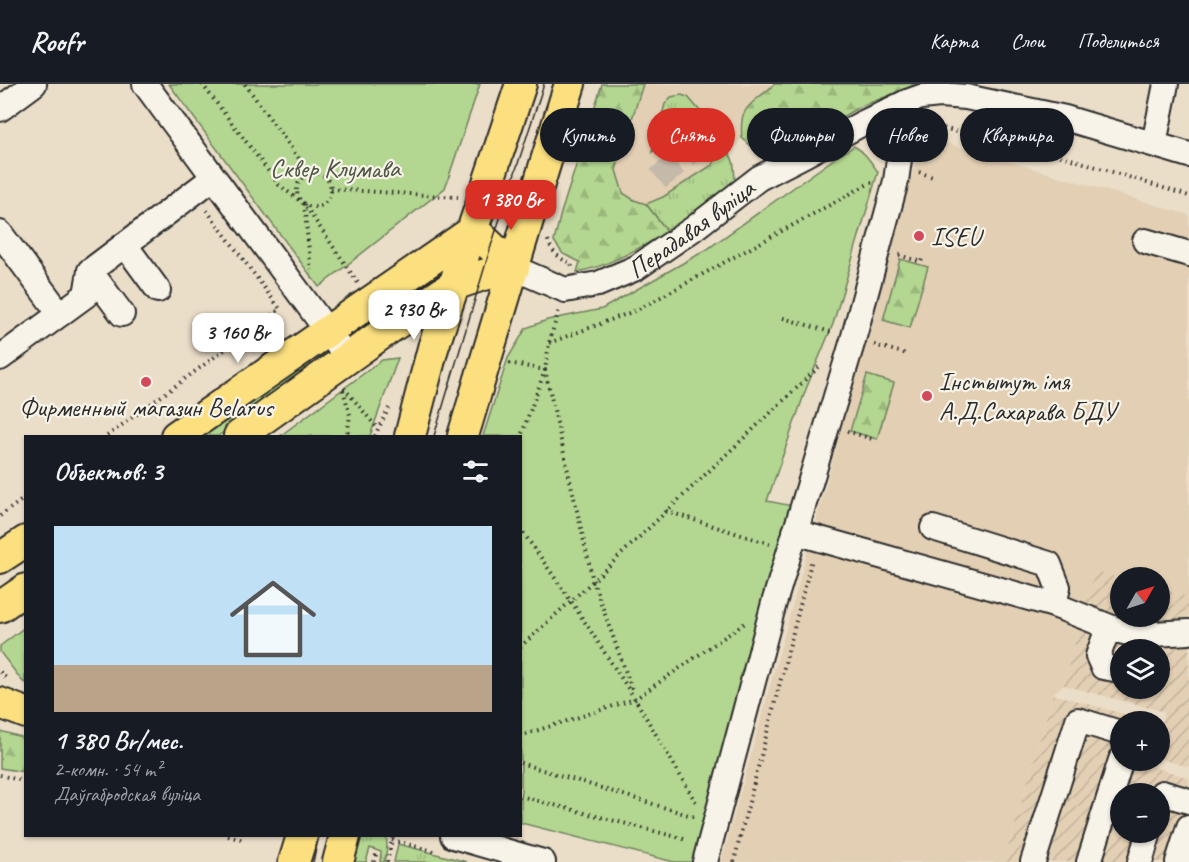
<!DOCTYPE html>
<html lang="ru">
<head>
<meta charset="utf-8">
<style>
  body { margin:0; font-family:Caveat,sans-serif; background:#242831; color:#f1f3f6; height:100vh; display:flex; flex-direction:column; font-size:22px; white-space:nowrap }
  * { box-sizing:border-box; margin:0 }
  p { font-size:20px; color:#9ea1a6 }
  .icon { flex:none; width:33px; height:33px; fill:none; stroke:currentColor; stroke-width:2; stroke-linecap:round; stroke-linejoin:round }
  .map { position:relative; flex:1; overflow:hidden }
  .drawer { position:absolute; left:24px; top:351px; width:498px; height:402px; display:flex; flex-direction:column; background:#171b24; border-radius:0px; box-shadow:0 2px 4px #0004 }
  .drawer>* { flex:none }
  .guide { position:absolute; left:540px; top:24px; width:558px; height:54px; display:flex; gap:12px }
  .needle { width:39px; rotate:51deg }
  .fabs { position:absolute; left:1110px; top:483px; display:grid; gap:12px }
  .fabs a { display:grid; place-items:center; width:60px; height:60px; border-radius:50%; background:#171b24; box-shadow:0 2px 4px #0004; font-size:30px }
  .price { position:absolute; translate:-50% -51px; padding:0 14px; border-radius:12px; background:#fff; color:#222; font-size:20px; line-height:39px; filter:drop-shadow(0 2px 3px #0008) }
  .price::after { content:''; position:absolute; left:50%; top:36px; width:18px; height:14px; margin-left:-9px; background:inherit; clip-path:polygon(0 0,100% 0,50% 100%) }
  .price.current { background:#d93025; color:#fff }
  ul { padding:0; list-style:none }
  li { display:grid; align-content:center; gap:12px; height:318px; padding:0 30px }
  li span { display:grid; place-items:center; height:186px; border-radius:0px; color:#555 }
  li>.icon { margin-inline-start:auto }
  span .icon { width:108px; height:108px; fill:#fffc; stroke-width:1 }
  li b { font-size:26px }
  h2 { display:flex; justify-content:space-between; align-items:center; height:72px; padding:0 30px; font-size:26px }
  .tag { padding:0 21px; border-radius:27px; background:#171b24; box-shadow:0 2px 4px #0004; font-size:21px; line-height:54px }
  .tag.current { background:#d93025; color:#fff }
  header { display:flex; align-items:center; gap:36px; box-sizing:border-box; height:84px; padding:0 30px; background:#171b24; border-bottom:2px solid #363941 }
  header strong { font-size:28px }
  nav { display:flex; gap:33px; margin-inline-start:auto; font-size:21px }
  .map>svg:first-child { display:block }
  .built { fill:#e3cfb4 }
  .industrial { fill:url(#industrial-furrows); fill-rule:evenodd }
  .grass { fill:url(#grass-tufts); stroke:#6f805e; stroke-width:1.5 }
  .forest { fill:url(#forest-firs); stroke:#6f805e; stroke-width:1.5 }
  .green { fill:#b3d690; stroke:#6f805e; stroke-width:1.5 }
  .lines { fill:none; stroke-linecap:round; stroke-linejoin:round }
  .minor-tunnel { stroke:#c5baa9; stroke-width:24; stroke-dasharray:24 12; stroke-linecap:butt }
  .minor-casing { stroke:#2b2b2b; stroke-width:28 }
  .major-casing { stroke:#2b2b2b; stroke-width:34 }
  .path { stroke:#2b2b2b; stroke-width:4; stroke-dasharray:1.5 4.5; stroke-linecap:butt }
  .minor { stroke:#f7f3e8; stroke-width:24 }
  .major { stroke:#fce080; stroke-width:30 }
  .tram { stroke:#2b2b2b; stroke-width:1.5 }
  .poi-dot { fill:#d1495b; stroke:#f7f3e8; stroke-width:2 }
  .labels { text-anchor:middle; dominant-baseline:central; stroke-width:4.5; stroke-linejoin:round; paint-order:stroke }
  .park-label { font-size:26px; fill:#4d5644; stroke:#f7f3e8 }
  .street-label { font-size:26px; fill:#2b2b2b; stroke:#f7f3e8 }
  .poi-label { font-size:26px; fill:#2b2b2b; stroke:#f7f3e8; text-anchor:start }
</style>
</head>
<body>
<header>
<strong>Roofr</strong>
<nav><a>Карта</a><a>Слои</a><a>Поделиться</a></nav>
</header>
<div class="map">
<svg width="1189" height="778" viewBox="0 0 1189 778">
  <defs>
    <pattern id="industrial-furrows" width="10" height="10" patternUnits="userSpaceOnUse" patternTransform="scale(1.5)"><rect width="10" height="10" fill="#e3cfb4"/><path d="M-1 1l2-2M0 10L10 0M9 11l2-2" fill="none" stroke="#c3b29b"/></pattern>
    <pattern id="grass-tufts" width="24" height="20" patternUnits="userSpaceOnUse" patternTransform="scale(1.5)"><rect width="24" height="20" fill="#b3d690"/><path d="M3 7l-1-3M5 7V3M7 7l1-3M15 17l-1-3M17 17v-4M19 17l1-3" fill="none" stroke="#9ab87c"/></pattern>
    <pattern id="forest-firs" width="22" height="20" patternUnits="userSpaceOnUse" patternTransform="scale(1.5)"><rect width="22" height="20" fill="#b3d690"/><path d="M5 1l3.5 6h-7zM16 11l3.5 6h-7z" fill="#9ab87c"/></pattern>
  </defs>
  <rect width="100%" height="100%" fill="#ebdec9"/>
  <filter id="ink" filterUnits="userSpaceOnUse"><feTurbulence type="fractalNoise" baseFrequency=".0167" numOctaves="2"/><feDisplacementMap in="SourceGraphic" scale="12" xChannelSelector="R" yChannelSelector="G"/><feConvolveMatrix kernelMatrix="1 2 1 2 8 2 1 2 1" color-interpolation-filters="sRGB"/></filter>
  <g filter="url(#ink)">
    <!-- built -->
    <path class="built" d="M643,0h131l-3,4 -16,12 -11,11 -4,10 2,17 -11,16 -6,-4 -8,6 -5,9 -49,32 -17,7 -12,-4 -11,-7 -7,-23z
      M923,52l266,79v382l-29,-8v-11h-40l-25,-6 -32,113 -10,9 -49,168h-283z"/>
    <!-- industrial -->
    <path class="industrial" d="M1095,487l25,7v38h40v-27l29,8v170l-29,-8v-28l4,-19 -101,-27zM1120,566h40v38h-40z
      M1053,610l96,27 -29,1v38l27,1v2l8,4 34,11v84h-185zM1120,710h40v38h-40z"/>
    <!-- grass -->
    <path class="grass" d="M681,11l7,2 25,29 -20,11 -9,-10 -32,25 13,-48 6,-7z
      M725,66c11,7 9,21 10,34l-67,48 -22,-28 17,-7 49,-32 6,-13z
      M308,276l7,9 -97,67h-18z
      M354,752h32c2,9 1,17 -2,26h-4l1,-10 -11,-4 -4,14h-21z
      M398,760l69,18h-73z"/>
    <!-- forest -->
    <path class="forest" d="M602,0h41l-27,86 7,23 11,7 12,4 22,28c-30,16 -57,34 -91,40l3,-10 -17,-8 -9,-13 7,-28z
      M774,0h152l-30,9 -37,14 -53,31 -18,15 -15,3 -18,-7 -13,-11c-2,-21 0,-28 17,-41 5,-4 11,-8 15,-13z
      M900,175l28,8 -18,61 -27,-8z
      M867,291l27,8 -17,56 -27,-8z
      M0,647l25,7v34l-25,-4z"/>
    <!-- green -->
    <path class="green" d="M169,0h311l-35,104 -126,99z
      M854,62c11,6 17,16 24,26l-45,152 -27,65 -39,112 26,5 -96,356h-23l-153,-39 -1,-387h-37l25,-78 18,-30 21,-8 55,-11 104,-59 132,-94z
      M398,274l-28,78h-90l102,-76z
      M25,543v56l-2,-1 -23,-30v-6z"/>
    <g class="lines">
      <!-- minor-tunnel -->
      <path class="minor-tunnel" d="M658,95l41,-34"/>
      <defs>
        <g id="minor">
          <path d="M145,0l203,275"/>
          <path d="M0,25l34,-25"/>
          <path d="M1154,60l12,-60"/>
          <path d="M0,149l60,81"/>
          <path d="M1145,157l44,13"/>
          <path d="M125,161l33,45"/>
          <path id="s1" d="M514,184l51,22 33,-6 38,-16 57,-39 66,-51 47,-24 55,-30 46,-22 14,-5 19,-2 26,2 76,16 23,5 124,37"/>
          <path d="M90,187l32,43"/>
          <path d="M0,274l86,-63 4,-24 123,-93"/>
          <path d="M795,448l259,73 4,-18 -9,-23 -116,-36"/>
          <path d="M1054,521l66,26"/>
          <path d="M1120,586l-17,-3 -5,-11 9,-25h13l15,4 54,-3"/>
          <path d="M1160,717l2,-8 27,8"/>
          <path d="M453,752l90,26"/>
          <path d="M705,778l69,-259 79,-263 43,-159 11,-79"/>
          <path d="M1033,778l45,-142 42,13"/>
          <path d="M1089,778l32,-102"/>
          <path d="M1140,778l9,-30"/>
          <path d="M1178,778l11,-35"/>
        </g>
        <path id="major" d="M474,146l40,38
          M176,352l298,-206
          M239,352l151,-108 64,-43 29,-10 31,-7
          M410,352l23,-88 88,-264
          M463,352c35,-117 70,-235 107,-352
          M0,474l26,-17
          M0,523l26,-18
          M0,619l26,10
          M294,778l8,-26
          M338,778l7,-26"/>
      </defs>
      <!-- minor casing -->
      <use href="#minor" class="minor-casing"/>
      <!-- major casing -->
      <use href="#major" class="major-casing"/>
      <!-- path -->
      <path class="path" d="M202,0l77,101 25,19 54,79
        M245,0l65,90
        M932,41l76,21 44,7 137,43
        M1008,61l14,-13
        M924,66l10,-33
        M919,88l16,6
        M297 106a17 17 0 1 1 34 0a17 17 0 1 1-34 0Z
        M331,105l127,8
        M304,120l7,66
        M548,156c4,13 12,19 24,24l-1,4
        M899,171l22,7 1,-3
        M783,234l51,15
        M549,259l88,-33 233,-127 5,-1
        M874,261l33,9
        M509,279l36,7 48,211 40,111
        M344,304l34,41
        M343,306l7,25 -3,21
        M847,347l25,8 -1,2
        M107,352l173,-127 -75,-101
        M375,352l3,-7 11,-21
        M520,355l25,-69 4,-27 10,-33
        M666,427l104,33
        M0,432l26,-19
        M520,444l51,73 64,98 62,105
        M520,563l73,-66 229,-217
        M0,588l8,8
        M520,652l115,-37 110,-76
        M520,679l175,54
        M0,691l26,7
        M520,712l168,44
        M228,752l16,4
        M740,753l72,-278
        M392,756l45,12
        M374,778l3,-11
        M387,778l6,-26
        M734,778l6,-25"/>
      <!-- minor -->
      <use href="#minor" class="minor"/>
      <!-- major -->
      <use href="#major" class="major"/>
      <!-- tram -->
      <path class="tram" d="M434,352l57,-190 53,-162
        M313,778l6,-26"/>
    </g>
  </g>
  <!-- markers -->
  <g class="poi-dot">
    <circle cx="919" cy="152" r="6"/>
    <circle cx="146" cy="298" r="6"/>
    <circle cx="927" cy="312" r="6"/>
  </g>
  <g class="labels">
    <!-- park labels -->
    <g class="park-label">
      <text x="335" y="84">Сквер Клумава</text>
    </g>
    <!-- street labels -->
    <g class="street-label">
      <text stroke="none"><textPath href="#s1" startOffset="198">Перадавая вуліца</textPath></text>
    </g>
    <!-- poi labels -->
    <g class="poi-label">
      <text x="931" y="152">ISEU</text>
      <text x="939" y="297">Інстытут імя<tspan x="939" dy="30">А.Д.Сахарава БДУ</tspan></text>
      <text x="146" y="323" text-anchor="middle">Фирменный магазин Belarus</text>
    </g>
  </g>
</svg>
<div class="fabs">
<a><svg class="needle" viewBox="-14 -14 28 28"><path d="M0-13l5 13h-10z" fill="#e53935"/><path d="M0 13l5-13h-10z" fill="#9ea1a6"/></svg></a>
<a><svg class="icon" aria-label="layers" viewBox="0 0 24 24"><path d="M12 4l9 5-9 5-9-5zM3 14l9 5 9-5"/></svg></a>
<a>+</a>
<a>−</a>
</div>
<b class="price current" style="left:511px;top:147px">1 380 Br</b>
<b class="price" style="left:414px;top:257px">2 930 Br</b>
<b class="price" style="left:238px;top:280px">3 160 Br</b>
<div class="guide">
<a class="tag">Купить</a>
<a class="tag current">Снять</a>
<a class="tag">Фильтры</a>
<a class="tag">Новое</a>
<a class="tag">Квартира</a>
</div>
<section class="drawer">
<h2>Объектов: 3<svg class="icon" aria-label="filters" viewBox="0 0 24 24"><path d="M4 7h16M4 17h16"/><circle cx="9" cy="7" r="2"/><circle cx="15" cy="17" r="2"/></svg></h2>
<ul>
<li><span style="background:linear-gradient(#bfe0f5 75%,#b9a48a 0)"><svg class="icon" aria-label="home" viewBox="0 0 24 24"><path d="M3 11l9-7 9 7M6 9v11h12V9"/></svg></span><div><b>1 380 Br/мес.</b><p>2-комн. · 54 m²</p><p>Даўгабродская вуліца</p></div></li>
</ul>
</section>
</div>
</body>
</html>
